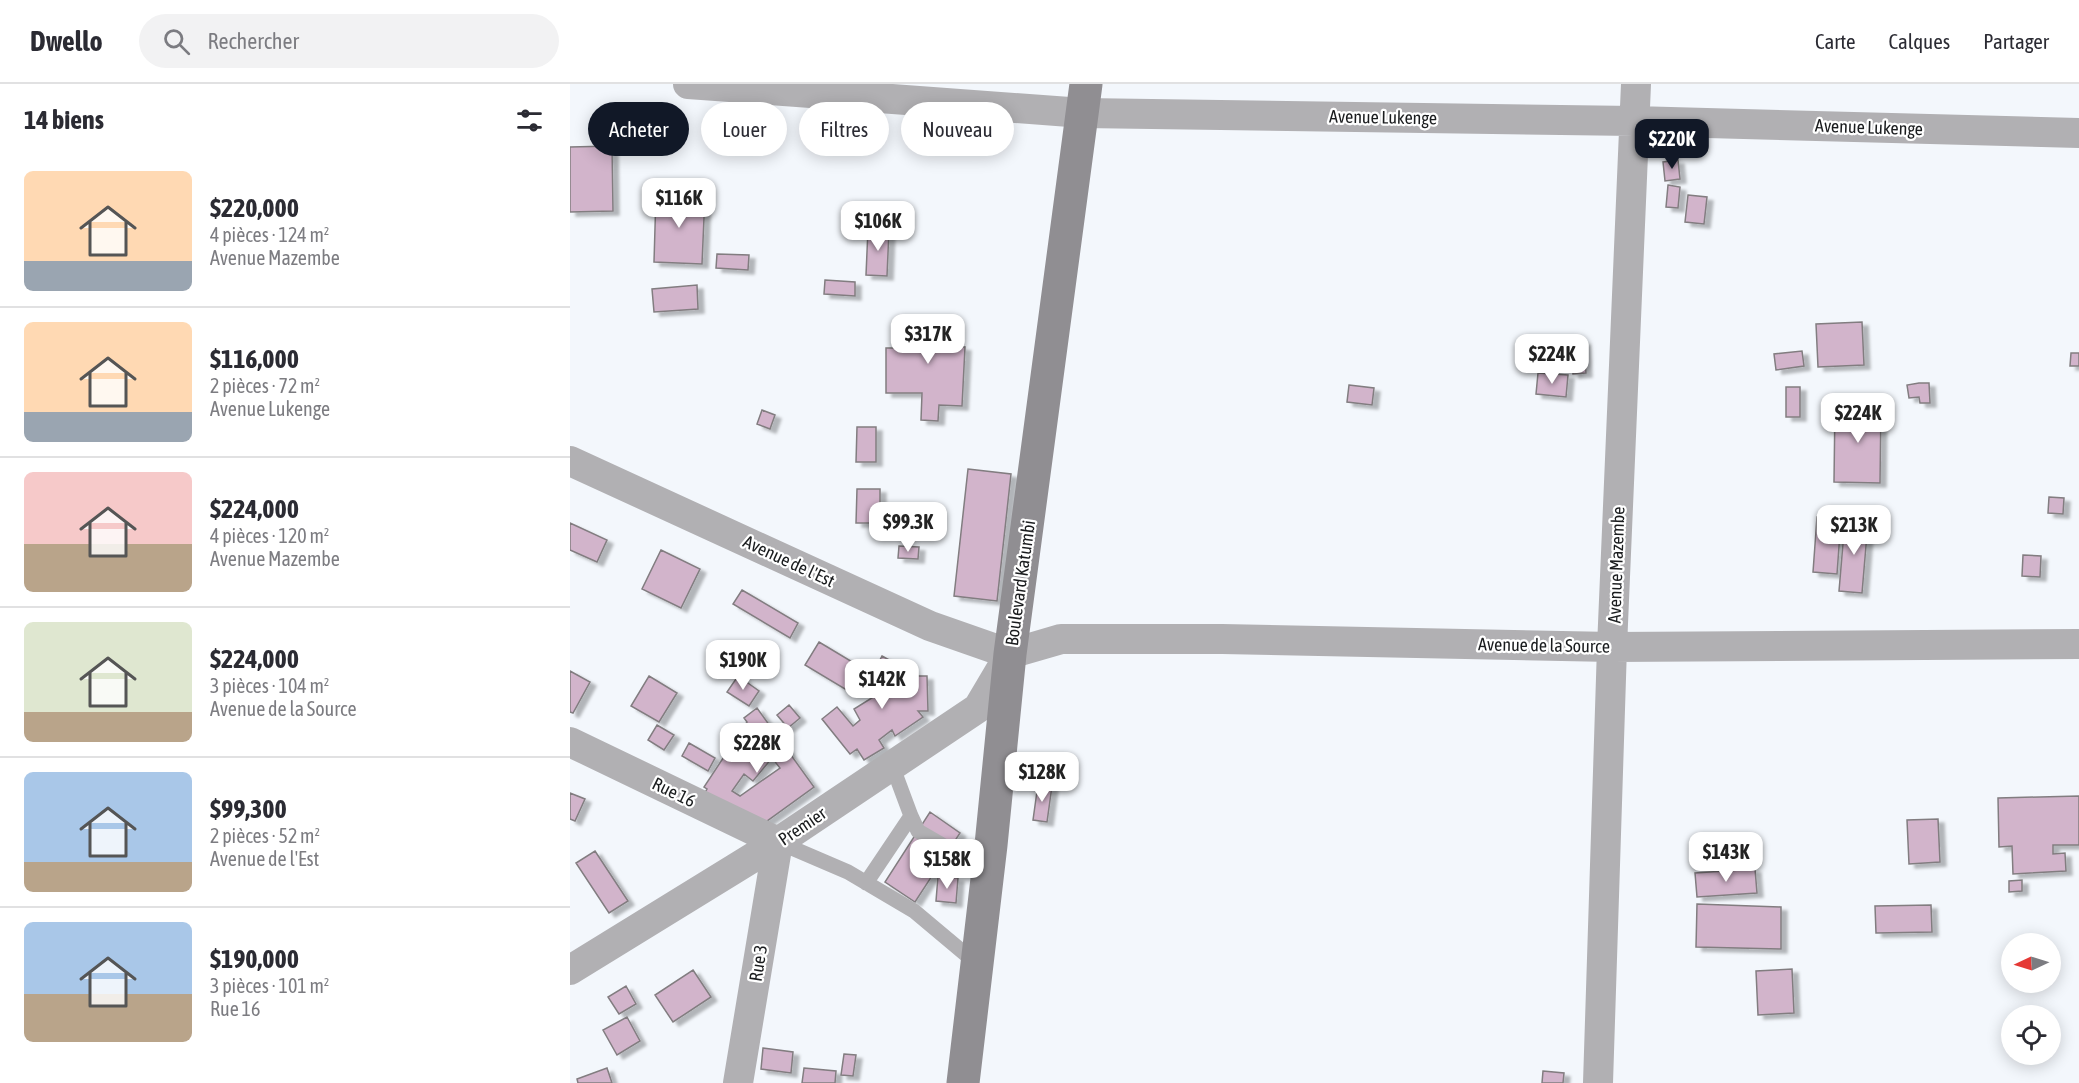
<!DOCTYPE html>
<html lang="fr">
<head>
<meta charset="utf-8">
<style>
  body { margin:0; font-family:"Asap Condensed",sans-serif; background:#f2f2f3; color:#2b2b33; height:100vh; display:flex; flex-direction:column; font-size:22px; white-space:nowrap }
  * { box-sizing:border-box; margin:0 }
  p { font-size:20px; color:#7c7c81 }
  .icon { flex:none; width:33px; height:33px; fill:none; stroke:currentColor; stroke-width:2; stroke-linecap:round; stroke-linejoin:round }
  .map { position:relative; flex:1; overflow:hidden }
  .details { display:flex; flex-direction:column; background:#fff; width:570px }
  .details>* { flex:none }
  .hud { position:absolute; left:18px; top:18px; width:570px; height:54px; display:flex; gap:12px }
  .needle { width:39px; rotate:266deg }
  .tools { position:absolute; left:1431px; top:849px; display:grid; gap:12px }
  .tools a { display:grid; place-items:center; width:60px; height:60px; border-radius:50%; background:#fff; box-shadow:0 3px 15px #0003; font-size:30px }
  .price { position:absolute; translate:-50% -51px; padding:0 14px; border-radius:12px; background:#fff; color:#222; font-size:20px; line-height:39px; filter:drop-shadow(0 2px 3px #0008) }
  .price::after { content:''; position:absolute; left:50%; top:36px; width:18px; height:14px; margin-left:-9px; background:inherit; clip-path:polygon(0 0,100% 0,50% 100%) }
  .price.on { background:#111827; color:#fff }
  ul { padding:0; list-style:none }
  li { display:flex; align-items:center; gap:18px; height:150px; padding:0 24px }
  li+li { border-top:2px solid #e1e1e2 }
  li span { display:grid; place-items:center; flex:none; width:168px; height:120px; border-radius:9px; color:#555 }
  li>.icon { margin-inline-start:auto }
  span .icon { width:72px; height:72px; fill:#fffc; stroke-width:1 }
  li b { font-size:26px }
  h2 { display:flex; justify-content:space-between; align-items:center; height:72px; padding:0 24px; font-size:26px }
  .chip { padding:0 21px; border-radius:27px; background:#fff; box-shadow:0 3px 15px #0003; font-size:21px; line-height:54px }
  .chip.on { background:#111827; color:#fff }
  header { display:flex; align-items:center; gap:36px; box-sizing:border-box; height:84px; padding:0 30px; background:#fff; border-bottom:2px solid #e1e1e2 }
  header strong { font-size:28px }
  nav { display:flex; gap:33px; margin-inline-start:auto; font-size:21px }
  .search { width:420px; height:54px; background:#f2f2f3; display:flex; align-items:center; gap:15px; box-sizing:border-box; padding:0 21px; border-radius:33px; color:#7c7c81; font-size:22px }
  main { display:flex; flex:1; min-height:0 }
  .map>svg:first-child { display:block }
  .building { fill:#d2b4cb; stroke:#827d80; stroke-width:1.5; fill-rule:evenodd; filter:url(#shadow) }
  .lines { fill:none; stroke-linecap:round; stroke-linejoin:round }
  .lane { stroke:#b1b0b3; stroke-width:15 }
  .street { stroke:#b1b0b3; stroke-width:30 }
  .secondary { stroke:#908e92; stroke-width:33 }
  .labels { text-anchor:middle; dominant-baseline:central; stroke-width:4.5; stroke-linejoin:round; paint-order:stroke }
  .street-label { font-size:18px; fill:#1a1c1e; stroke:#fff }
</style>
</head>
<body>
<header>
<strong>Dwello</strong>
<div class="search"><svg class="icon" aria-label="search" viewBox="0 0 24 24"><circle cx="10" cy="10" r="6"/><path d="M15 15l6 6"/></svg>Rechercher</div>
<nav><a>Carte</a><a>Calques</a><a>Partager</a></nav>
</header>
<main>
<section class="details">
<h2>14 biens<svg class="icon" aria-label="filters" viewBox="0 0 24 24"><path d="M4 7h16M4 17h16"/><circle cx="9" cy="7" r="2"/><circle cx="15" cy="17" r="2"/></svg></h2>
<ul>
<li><span style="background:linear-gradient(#ffd9b3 75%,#9aa5b1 0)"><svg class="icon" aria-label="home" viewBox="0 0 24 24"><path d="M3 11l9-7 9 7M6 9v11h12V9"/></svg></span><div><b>$220,000</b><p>4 pièces · 124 m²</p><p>Avenue Mazembe</p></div></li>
<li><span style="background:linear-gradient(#ffd9b3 75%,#9aa5b1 0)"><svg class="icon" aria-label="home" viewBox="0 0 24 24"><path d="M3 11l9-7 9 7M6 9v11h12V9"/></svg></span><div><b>$116,000</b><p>2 pièces · 72 m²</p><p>Avenue Lukenge</p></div></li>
<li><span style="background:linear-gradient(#f6c9c9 60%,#b9a48a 0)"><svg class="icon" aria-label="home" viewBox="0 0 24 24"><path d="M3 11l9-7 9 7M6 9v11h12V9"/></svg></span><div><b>$224,000</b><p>4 pièces · 120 m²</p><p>Avenue Mazembe</p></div></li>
<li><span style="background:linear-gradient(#dfe7d0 75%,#b9a48a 0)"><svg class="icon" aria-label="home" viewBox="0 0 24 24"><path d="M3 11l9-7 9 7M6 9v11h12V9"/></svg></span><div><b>$224,000</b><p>3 pièces · 104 m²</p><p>Avenue de la Source</p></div></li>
<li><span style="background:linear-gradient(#a9c7e8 75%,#b9a48a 0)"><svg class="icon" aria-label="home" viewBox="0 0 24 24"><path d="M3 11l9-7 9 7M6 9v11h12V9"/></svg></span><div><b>$99,300</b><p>2 pièces · 52 m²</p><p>Avenue de l'Est</p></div></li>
<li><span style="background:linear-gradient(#a9c7e8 60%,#b9a48a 0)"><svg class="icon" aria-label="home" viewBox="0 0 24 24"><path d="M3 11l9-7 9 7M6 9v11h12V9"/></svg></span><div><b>$190,000</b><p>3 pièces · 101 m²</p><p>Rue 16</p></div></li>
</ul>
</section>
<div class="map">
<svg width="1509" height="999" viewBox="0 0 1509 999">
  <defs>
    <filter id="shadow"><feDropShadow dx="6" dy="4" stdDeviation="1.5" flood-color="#0004"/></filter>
  </defs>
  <rect width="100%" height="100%" fill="#f3f7fc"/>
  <!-- building -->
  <path class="building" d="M78,32h22v28h-23z
    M42,62l1,65 -43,1v-65z
    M1108,76l2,19 -15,2 -2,-19z
    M1098,101l12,2 -2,21 -12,-1z
    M86,110l49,1 -3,69 -48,-2z
    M1118,111l19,2 -3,27 -19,-2z
    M298,145l21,1 -2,46 -21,-1z
    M147,170l32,1 -1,15 -32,-2z
    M255,196l30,2v14l-31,-2z
    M127,201l1,24 -44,3 -2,-23z
    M337,233h46v29l12,1 -3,59 -23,-1 -1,16 -17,-1 1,-27h-36v-45h20z
    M1292,238l2,43 -46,2 -2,-43z
    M1014,257l2,32 -13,1 -2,-32z
    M1232,267l2,15 -28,4 -2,-16z
    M1501,269h8v13h-9z
    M968,289l30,2 -2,22 -30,-3z
    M1349,299h10l1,20h-10l-1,-6 -10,1 -2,-13z
    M779,301l25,3 -2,17 -25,-3z
    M1216,303h14v30h-14z
    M1265,320l46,1 -1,78 -46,-1z
    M192,326l13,5 -5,14 -13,-5z
    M287,343h19v35h-20z
    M398,385l43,5 -14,127 -43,-5z
    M287,405h23v34h-24z
    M1479,413l15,1 -1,16 -15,-1z
    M1247,433l24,2 -4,55 -24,-2z
    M1275,436l23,2 -6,71 -23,-2z
    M0,439l37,17 -10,22 -27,-12z
    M329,462l20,1 -1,12 -20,-1z
    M91,466l39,19 -19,39 -39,-19z
    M1453,471l18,1 -1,21 -18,-1z
    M172,506l56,33 -8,15 -57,-34z
    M249,558l40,24 -14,23 -40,-24z
    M312,572l36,20h9l1,35h-10l5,6 -28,19 -3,-6 -13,10 5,8 -20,12 -7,-11 -7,5 -28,-35 15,-12 16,19 7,-6 -6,-11 29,-18 -15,-8z
    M0,587l20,11 -17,31 -3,-1z
    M79,592l28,17 -18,29 -28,-16z
    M168,592l21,15 -10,15 -22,-14z
    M219,621l11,13 -12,10 -11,-13z
    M187,624l57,79 -54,39 -57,-30 4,-7 -3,-2 43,-65 -3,-4zM202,674l8,10 -40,28 -8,-5 12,-17 9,7z
    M87,641l17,10 -10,15 -16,-10z
    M119,659l26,15 -7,13 -26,-15z
    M468,700l14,2 -5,36 -14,-2z
    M0,709l15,6 -10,22 -5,-2z
    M1509,712v49h-26v9l12,-1 1,18 -53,3 -1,-28 -13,1 -1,-49z
    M360,728l30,21 -45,69 -30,-20z
    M1368,735l2,43 -31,2 -2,-44z
    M25,767l33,50 -19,12 -33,-50z
    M1185,785l2,24 -60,4 -2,-24z
    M368,792l20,2 -2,25 -20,-2z
    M1452,796v11l-13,1v-11z
    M1127,820l84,3v42l-85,-2z
    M1361,821l1,27 -56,1 -1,-27z
    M1222,885l2,44 -36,2 -2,-44z
    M123,886l18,27 -38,25 -18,-27z
    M56,902l10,18 -17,10 -11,-17z
    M57,933l13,24 -23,14 -14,-25z
    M193,964l30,4 -2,21 -30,-4z
    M274,970l12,1 -3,21 -12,-1z
    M37,984l5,15h-34l-1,-4z
    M234,984l32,3 -1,12h-33z
    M973,987l21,2 -1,10h-21z"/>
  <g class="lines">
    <!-- lane -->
    <path class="lane" d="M322,681l19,51 7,15 31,18 42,-4
      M208,758l70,30 66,39 62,52
      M296,799l45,-67"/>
    <!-- street -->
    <path class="street" d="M118,0l395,29 551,8 445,12
      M0,377l360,165 80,28
      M440,570l51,-15h161l390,8 467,-3
      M0,658l208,100 -40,241
      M0,886l208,-128 200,-134 32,-54
      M1028,999l14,-436 24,-563"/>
    <!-- secondary -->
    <path class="secondary" d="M393,999l28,-238 19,-191 76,-570"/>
  </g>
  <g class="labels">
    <!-- street labels -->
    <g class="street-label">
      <text transform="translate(813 33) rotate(1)">Avenue Lukenge</text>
      <text transform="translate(1299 43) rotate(2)">Avenue Lukenge</text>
      <text transform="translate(219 477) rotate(25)">Avenue de l'Est</text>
      <text transform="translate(1046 481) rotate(-88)">Avenue Mazembe</text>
      <text transform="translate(450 499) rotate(-82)">Boulevard Katumbi</text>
      <text transform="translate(974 561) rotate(1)">Avenue de la Source</text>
      <text transform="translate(104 708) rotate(26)">Rue 16</text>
      <text transform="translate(232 742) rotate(-34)">Premier</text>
      <text transform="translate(188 879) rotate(-81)">Rue 3</text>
    </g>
  </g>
</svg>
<div class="tools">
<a><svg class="needle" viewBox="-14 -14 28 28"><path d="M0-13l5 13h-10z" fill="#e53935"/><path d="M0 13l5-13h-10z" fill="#7c7c81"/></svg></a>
<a><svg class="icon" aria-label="locate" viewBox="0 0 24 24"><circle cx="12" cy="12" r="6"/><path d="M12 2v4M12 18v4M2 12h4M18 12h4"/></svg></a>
</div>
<b class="price on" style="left:1102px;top:86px">$220K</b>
<b class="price" style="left:109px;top:145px">$116K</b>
<b class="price" style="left:308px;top:168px">$106K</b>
<b class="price" style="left:358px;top:281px">$317K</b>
<b class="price" style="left:982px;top:301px">$224K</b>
<b class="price" style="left:1288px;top:360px">$224K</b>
<b class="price" style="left:338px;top:469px">$99.3K</b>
<b class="price" style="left:1284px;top:472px">$213K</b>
<b class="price" style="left:173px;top:607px">$190K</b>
<b class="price" style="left:312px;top:626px">$142K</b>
<b class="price" style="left:187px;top:690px">$228K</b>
<b class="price" style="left:472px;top:719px">$128K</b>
<b class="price" style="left:1156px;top:799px">$143K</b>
<b class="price" style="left:377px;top:806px">$158K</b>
<div class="hud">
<a class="chip on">Acheter</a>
<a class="chip">Louer</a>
<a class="chip">Filtres</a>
<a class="chip">Nouveau</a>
</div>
</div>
</main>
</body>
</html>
